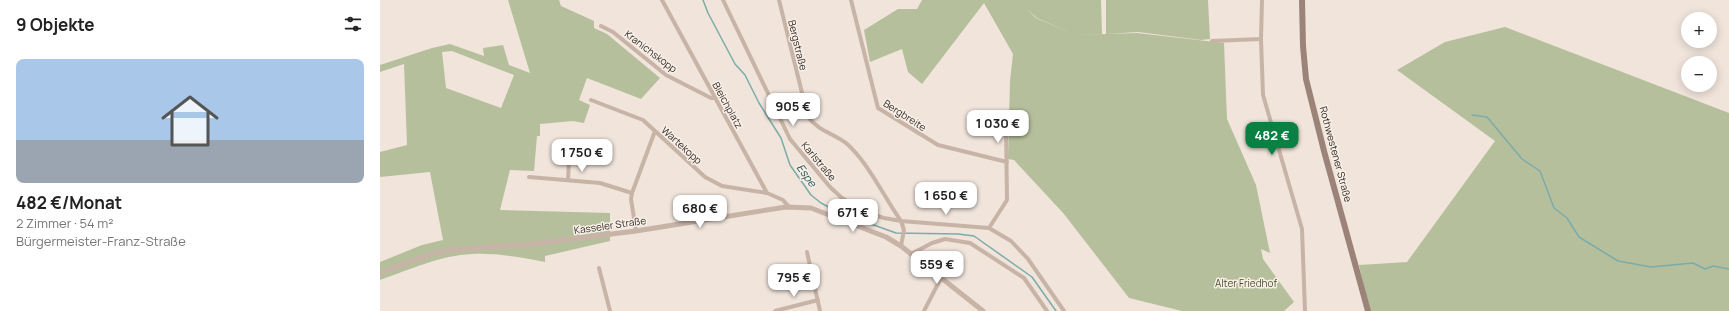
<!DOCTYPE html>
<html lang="de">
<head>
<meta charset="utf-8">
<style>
  body { margin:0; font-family:Manrope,sans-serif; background:#f6f6f6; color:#222; height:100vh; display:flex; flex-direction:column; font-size:15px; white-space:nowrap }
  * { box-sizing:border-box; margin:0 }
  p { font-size:13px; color:#767676 }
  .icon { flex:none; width:22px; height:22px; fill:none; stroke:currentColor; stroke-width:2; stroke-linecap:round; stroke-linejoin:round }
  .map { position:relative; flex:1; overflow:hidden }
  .details { display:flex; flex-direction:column; background:#fff; width:380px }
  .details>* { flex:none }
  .controls { position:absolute; left:1301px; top:12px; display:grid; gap:8px }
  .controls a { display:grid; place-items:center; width:36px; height:36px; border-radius:50%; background:#fff; box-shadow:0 2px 10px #0003; font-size:20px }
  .price { position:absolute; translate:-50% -34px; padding:0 9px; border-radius:8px; background:#fff; color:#222; font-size:13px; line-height:26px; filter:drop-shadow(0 1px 2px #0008) }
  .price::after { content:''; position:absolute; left:50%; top:24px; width:12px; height:9px; margin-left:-6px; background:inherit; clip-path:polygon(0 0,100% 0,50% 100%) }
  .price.selected { background:#0b8043; color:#fff }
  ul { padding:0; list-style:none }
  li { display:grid; align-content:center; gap:8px; height:212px; padding:0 16px }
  li span { display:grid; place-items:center; height:124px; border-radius:8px; color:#555 }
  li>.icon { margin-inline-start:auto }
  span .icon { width:72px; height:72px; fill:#fffc; stroke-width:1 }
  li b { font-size:17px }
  h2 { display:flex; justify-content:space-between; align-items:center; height:48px; padding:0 16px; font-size:17px }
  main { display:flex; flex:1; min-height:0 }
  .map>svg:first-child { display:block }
  .green { fill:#b6bf9c; fill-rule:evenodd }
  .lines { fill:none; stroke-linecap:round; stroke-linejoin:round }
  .stream { stroke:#7bacaa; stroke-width:1.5 }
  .minor { stroke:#c8b3a7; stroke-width:4 }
  .tertiary { stroke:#c8b3a7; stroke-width:5 }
  .secondary { stroke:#9b8379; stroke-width:6 }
  .labels { text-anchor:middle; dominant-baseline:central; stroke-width:3; stroke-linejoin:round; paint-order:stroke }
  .street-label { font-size:10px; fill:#352b28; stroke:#f8efe7 }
  .park-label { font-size:10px; fill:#47522d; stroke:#f8efe7 }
  .water-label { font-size:11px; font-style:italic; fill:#1f5453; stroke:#f8efe7 }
</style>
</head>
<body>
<main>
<section class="details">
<h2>9 Objekte<svg class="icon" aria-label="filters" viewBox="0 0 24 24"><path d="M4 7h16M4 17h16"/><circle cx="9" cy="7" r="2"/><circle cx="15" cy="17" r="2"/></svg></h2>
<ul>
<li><span style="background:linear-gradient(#a9c7e8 65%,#9aa5b1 0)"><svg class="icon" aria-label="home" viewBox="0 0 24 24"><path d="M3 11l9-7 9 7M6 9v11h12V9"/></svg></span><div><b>482 €/Monat</b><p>2 Zimmer · 54 m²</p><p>Bürgermeister-Franz-Straße</p></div></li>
</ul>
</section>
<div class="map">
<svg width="1349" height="311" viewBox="0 0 1349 311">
  <rect width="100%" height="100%" fill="#f0e4db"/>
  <!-- green -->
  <path class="green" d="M128,0h51l2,6 33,15v7l13,6 53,44 -19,21 -54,-21 -8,22 11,5 -6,18 -11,-2 -33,3v12h-3l-3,35 -24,-1 -10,40 110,3v28l-65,15v6c-24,-5 -48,-9 -73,-8 -31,1 -63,16 -92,26v-18l42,-17 21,-5 -13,-68 -50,5v-25l27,-7 -3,-81 -24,8v-7l52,-17 18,-4 34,12 -1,-8 20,-3 6,20 21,8zM72,51l62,24 -13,33 -55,-20 -4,-36z
    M542,0h179l1,34 -27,1 -38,-17 -10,-9 9,9 39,17 62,-2 87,10 3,76 29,66 14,68 -9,-4 2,10 31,43 -10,9h-102l-53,-13 -65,-84 -50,-54 -6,-1 2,-78 3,-27 -29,-51 -62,81 -14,-12 -6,-23 -32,13 -6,-32 34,-21h19z
    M726,0h102l2,39 -9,1 -63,-8 -32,2z
    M1125,27l224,86v198h-360l-10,-46 48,-3 88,-121 -98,-71 48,-28z"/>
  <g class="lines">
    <!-- stream -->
    <path class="stream" d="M323,0l5,13 27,51 10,11 14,28 22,35 9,27 21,30 10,8 17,9 58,21 62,1 16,2 58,41 24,34
      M1092,115l15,2 35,42 18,12 14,37 13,10 12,19 39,24 33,6 42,-4 12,6 8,-3 16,3"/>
    <!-- minor -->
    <path class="minor" d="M282,0l105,193
      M343,0l67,139 40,48 12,11 16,10 13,6 13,4 17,3 88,7 22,13 17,18 36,52
      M399,0l29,117c12,15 25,16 38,26 22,19 38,54 55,78l3,9 -3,16
      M471,0l27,108 60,37 69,17
      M882,0l-1,39 2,56 39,134 3,82
      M221,26l12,6 53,43 45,23h4
      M832,41l49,-2
      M211,100l52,20 62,57 17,9 45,7 16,7 6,7
      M149,177l71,6 32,10
      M188,180l2,-39
      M609,228l18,-28 -1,-73
      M256,231l-5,-32 1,-6 23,-62
      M427,252l13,59
      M531,254l21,-11 13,-4 25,4 54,35 23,33
      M219,268l11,43
      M395,311l43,-11
      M544,311l17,-33"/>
    <!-- tertiary -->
    <path class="tertiary" d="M0,273l51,-19 20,-4 81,-6 104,-13 150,-24 25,1 75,29 15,9 82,65"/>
    <!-- secondary -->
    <path class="secondary" d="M922,0l1,46 3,33 18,72 44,160"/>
  </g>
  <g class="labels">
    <!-- street labels -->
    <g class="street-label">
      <text transform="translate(418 45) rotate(76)">Bergstraße</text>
      <text transform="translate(271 51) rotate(37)">Kranichskopp</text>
      <text transform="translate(348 105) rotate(61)">Bleichplatz</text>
      <text transform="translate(525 115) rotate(33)">Bergbreite</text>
      <text transform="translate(302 145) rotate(42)">Wartekopp</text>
      <text transform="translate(956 154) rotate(75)">Rothwestener Straße</text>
      <text transform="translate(439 161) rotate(50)">Karlstraße</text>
      <text transform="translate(230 225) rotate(-8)">Kasseler Straße</text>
    </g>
    <!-- park labels -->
    <g class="park-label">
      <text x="866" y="283">Alter Friedhof</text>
    </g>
    <!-- water labels -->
    <g class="water-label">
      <text transform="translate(427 175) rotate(54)">Espe</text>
    </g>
  </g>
</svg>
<div class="controls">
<a>+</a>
<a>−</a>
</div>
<b class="price" style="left:413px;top:127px">905 €</b>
<b class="price" style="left:618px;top:144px">1 030 €</b>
<b class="price selected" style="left:892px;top:156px">482 €</b>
<b class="price" style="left:202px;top:173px">1 750 €</b>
<b class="price" style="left:566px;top:216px">1 650 €</b>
<b class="price" style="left:320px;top:229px">680 €</b>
<b class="price" style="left:473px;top:233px">671 €</b>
<b class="price" style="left:557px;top:285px">559 €</b>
<b class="price" style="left:414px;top:298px">795 €</b>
</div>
</main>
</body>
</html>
